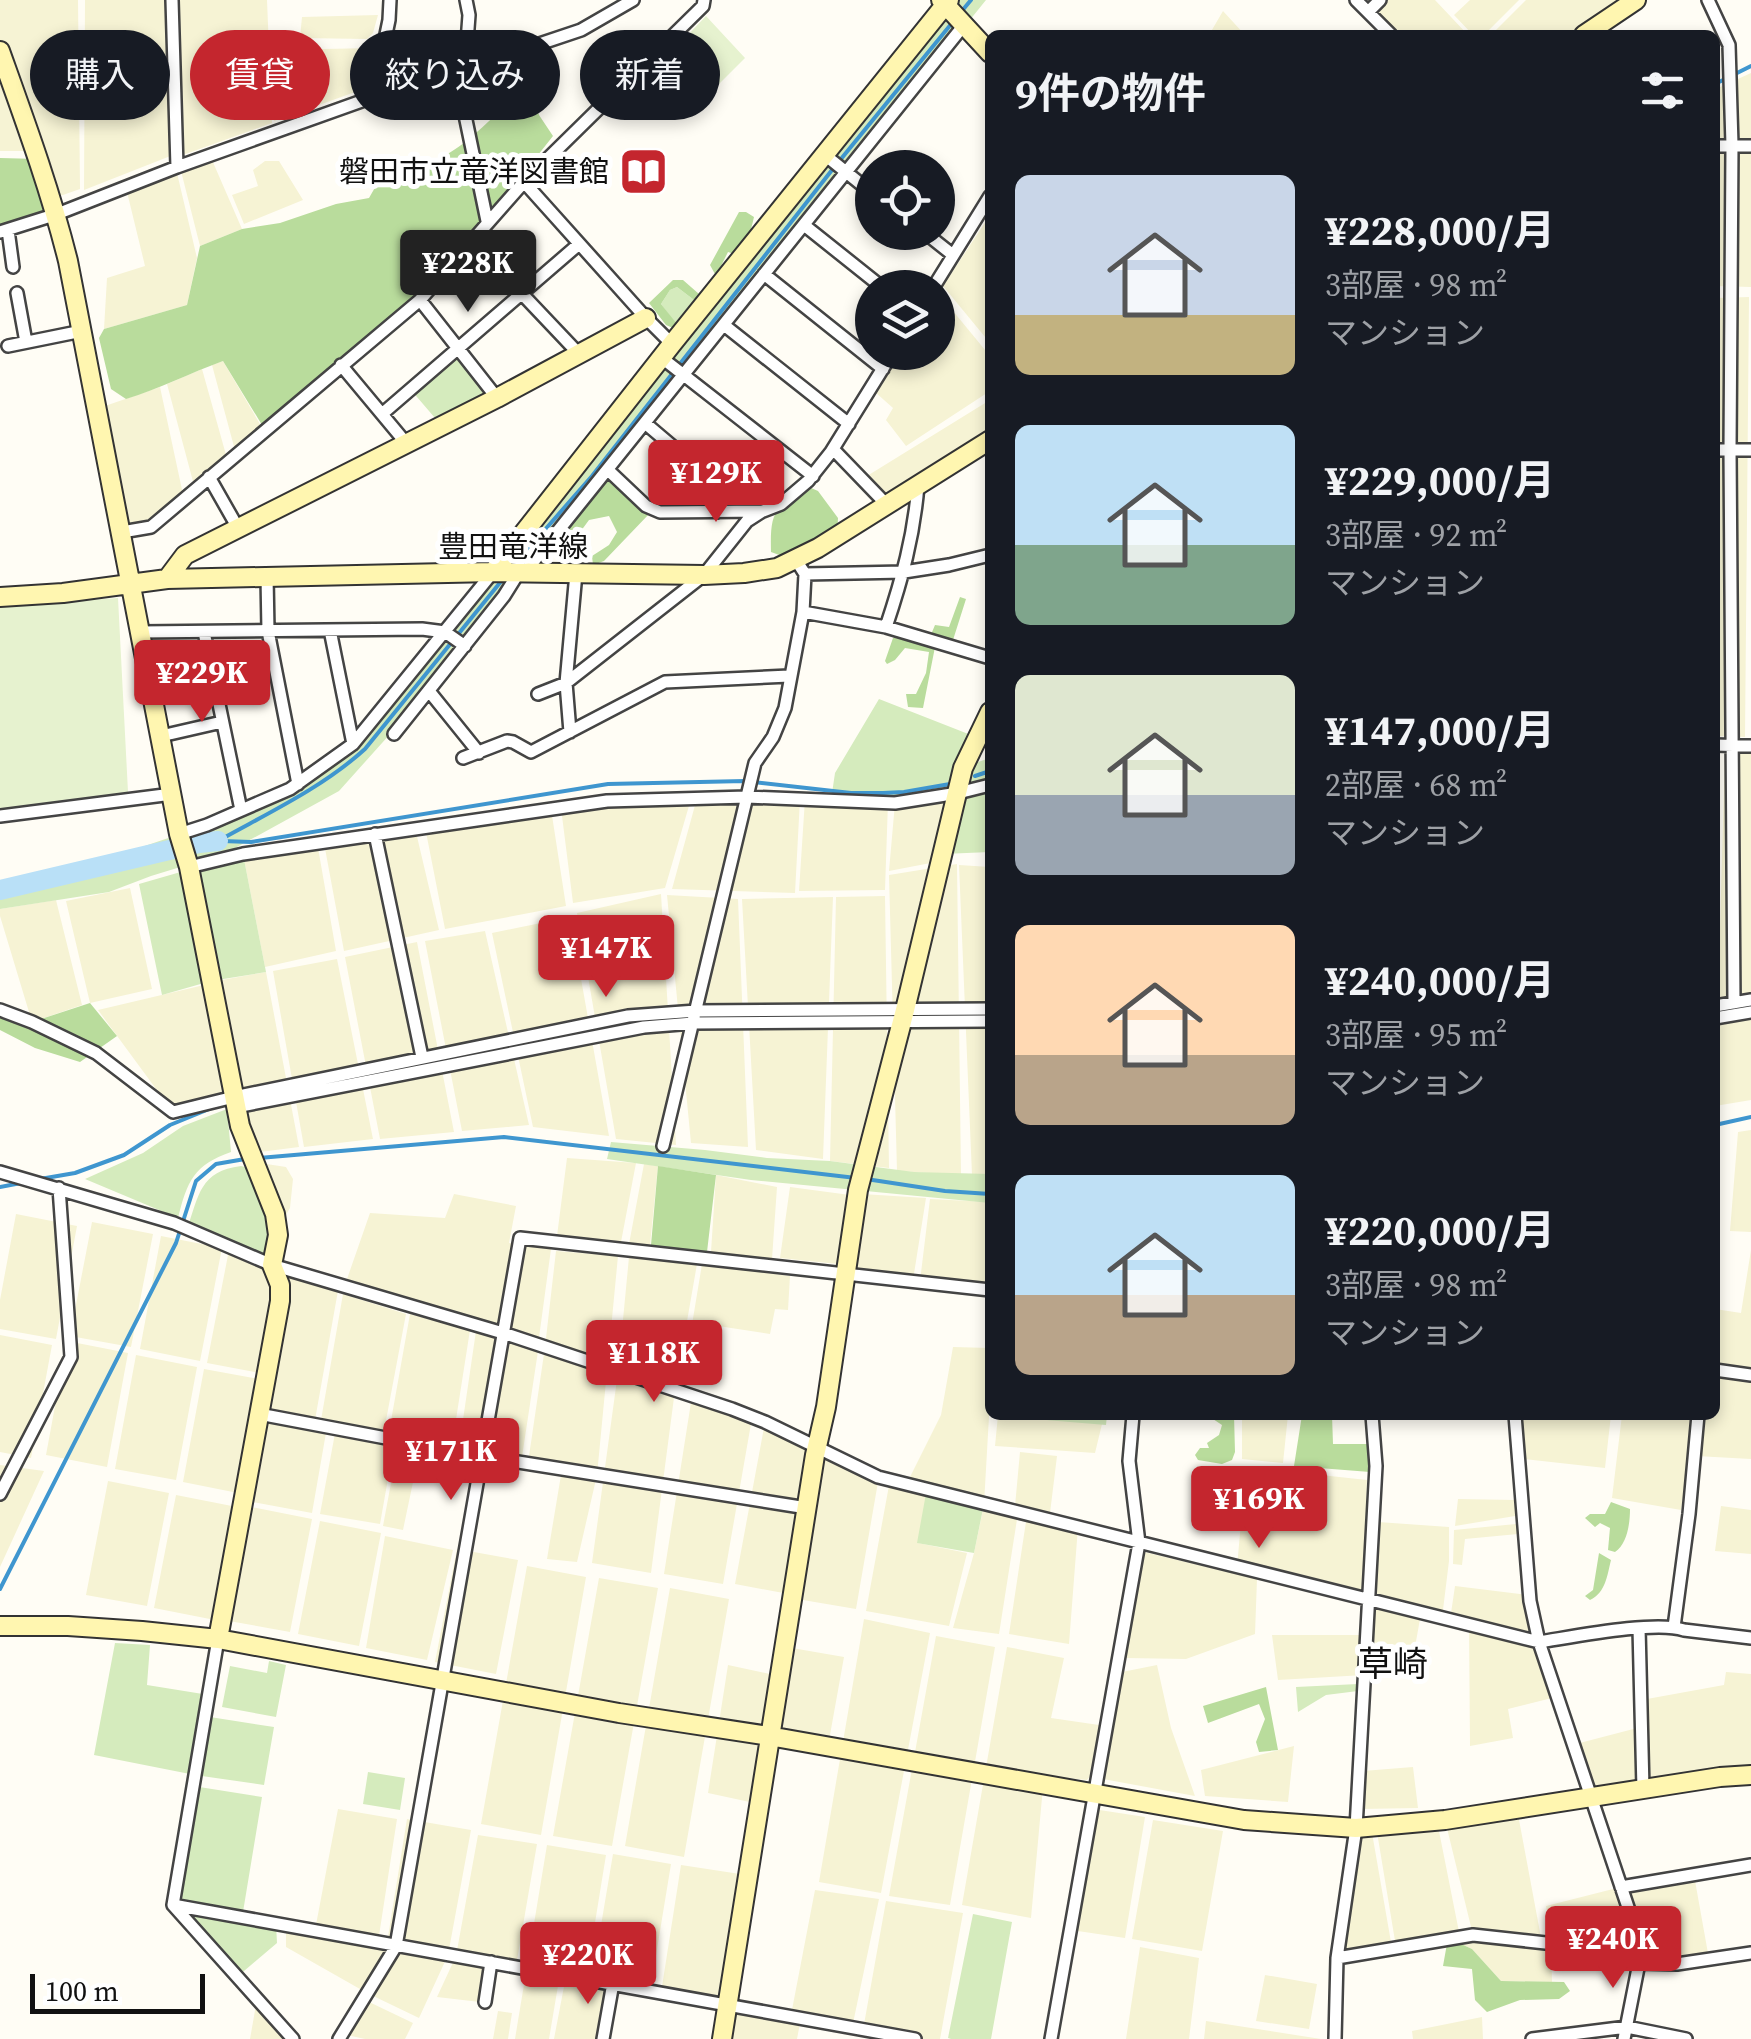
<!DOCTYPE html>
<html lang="ja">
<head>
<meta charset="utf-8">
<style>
  body { margin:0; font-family:"Source Serif 4","Noto Sans JP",serif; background:#20242c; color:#f1f3f6; height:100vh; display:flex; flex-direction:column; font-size:38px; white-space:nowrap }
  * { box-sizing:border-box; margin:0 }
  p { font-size:32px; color:#9ea1a6 }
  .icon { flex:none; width:55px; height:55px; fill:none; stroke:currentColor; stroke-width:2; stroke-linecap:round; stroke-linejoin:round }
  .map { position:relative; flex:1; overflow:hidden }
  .details { position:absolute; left:985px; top:30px; width:735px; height:1390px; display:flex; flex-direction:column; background:#171b24; border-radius:15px; box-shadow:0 5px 15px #0003 }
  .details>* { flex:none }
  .top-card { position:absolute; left:30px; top:30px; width:805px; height:90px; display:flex; gap:20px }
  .tools { position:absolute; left:855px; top:150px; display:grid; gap:20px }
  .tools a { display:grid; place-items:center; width:100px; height:100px; border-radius:50%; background:#171b24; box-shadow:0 5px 15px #0003; font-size:50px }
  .scale { position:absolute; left:30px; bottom:25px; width:175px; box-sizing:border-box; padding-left:10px; border:5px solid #111; border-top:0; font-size:28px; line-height:35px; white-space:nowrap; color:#111; -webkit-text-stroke:8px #fff; paint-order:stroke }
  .price { position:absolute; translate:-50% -85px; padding:0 22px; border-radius:10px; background:#c4262e; color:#fff; font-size:32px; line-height:65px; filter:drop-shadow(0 2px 5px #0008) }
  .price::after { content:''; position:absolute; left:50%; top:60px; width:30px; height:22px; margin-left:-15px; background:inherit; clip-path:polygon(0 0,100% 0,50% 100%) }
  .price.current { background:#222; color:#fff }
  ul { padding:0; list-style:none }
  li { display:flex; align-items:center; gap:30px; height:250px; padding:0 30px }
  li span { display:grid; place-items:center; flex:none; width:280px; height:200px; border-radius:15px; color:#555 }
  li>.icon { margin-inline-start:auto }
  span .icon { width:120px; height:120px; fill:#fffc; stroke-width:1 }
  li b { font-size:42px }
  h2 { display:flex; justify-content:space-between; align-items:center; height:120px; padding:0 30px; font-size:42px }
  .tag { padding:0 35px; border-radius:45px; background:#171b24; box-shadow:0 5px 15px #0003; font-size:35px; line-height:90px }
  .tag.current { background:#c4262e; color:#fff }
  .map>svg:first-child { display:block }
  .farmland { fill:#f6f3d4 }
  .green { fill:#d5ebbd }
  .forest { fill:#b9dc9c }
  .pitch { fill:#e6f2cf }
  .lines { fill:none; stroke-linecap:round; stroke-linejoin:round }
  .stream { stroke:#3f96cf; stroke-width:4 }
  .river { stroke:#b9e0f7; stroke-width:20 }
  .street-casing { stroke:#444; stroke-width:16 }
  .secondary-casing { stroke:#333; stroke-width:22 }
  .street { stroke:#fff; stroke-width:11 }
  .secondary { stroke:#fff6b0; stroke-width:18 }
  .labels { text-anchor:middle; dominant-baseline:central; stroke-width:10; stroke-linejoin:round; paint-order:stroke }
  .poi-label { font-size:30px; fill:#111; stroke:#fff; text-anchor:end }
  .street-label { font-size:30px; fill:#111; stroke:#fff }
  .quarter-label { font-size:35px; fill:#111; stroke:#fff }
</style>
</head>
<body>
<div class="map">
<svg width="1751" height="2039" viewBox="0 0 1751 2039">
  <rect width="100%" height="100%" fill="#fffdf5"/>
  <!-- farmland -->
  <path class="farmland" d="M0,0h78l2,189 -20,7 -15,-45h-45z
    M85,0h85l3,155 -89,35z
    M177,0h90l5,123 -92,33z
    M1356,0h79l33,35h-77z
    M1470,0h49l-35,35h-11l-19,-20z
    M1526,0h109l-50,35h-94z
    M1223,11l22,24h-36z
    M378,15l-5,18 -6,6 -67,-1 2,-21z
    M374,48l-2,38 -98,35 -2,-71z
    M1751,73v214l-36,-1 3,-198z
    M212,160l30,69 -42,17 -19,-75z
    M265,161h14l24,39 -59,24 -12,-29 26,-9 -5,-16z
    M177,173l20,85 -10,47 -83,24 3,-51 38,-12 -18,-74z
    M990,215v128l-47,-57z
    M939,294l51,62v35l-84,55 -20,-26 7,-12 -18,-16 26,-39 37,-1z
    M1749,297l-4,440 -30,-1v-438z
    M223,361l41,70 -28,23 -24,-89z
    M202,369l26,93 -33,27 -28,-105z
    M160,387l24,112 -33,28 -29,5 -17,-126z
    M990,400v30l-105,66 -18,-20z
    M1725,752l26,1v347l-36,6z
    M958,793l-17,68 -52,10 6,-68z
    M697,798l103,1 -5,94 -123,-4z
    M691,799l-26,89 -92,15 -12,-95z
    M805,799l83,3 -3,88 -86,1z
    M551,809l15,97 -121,23 -20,-102z
    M415,828l24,102 -95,21 -20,-108z
    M317,842l19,109 -71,16 -22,-113z
    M957,864l4,311 -64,-4 -8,-296z
    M959,865l31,2v308h-18z
    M130,888l22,101 -62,14 -24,-102z
    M661,894l15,251 -60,-6 -39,-226z
    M667,895l71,4 10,248 -57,-4z
    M885,896l4,272 -59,-7 6,-264z
    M833,897l-10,262 -67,-9 -14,-251z
    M56,900l26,105 -50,17 -32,-106v-7z
    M570,917l39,219 -76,-9 -41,-194z
    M485,931l44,194 -67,6 -37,-190z
    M417,942l37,190 -74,7 -35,-182z
    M337,959l36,180 -69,8 -31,-176z
    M266,972l33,175 -48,6 -40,-171z
    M204,985l24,113 -55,14 -75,-102z
    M1751,1130v102l-21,-1 8,-99z
    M567,1158l69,5 -15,79 -64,-6z
    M260,1163l26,4 7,12 -3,29 -7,12z
    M644,1164l14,2 -8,79 -21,-1z
    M716,1175l61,12 -5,72 -61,-7z
    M790,1187l60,8 -12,69 -58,-6z
    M454,1194l62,12 -7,37 42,6 -13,96 -191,-66 23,-66 75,5z
    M862,1194l64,4 -13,82 -60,-10z
    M930,1199l60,3v88l-70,-9z
    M16,1214l61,12 -21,113 -56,-10v-29z
    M92,1222l61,12 -22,113 -61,-11z
    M161,1236l61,12 -22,113 -60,-12z
    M229,1250l61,12 -2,7 51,16 -24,135 -55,-11 -17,85 -60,-12 21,-113 60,11 1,-6 -58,-11z
    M1751,1250v209l-55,-3 2,-41h17v-45l15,2 2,-6 -17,-3v-54l26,4z
    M556,1251l62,5 -21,219 -20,87 -30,-3 15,-90 -34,-6 17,-116z
    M629,1257l68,7 -22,126 -24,183 -59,-10 26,-191z
    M702,1264l88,12 -2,34 -13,-1 -5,25 -52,-8 -17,30 -14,-1z
    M343,1294l63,20 -22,117 -63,-11z
    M410,1314l60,16 -18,115 -63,-13z
    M476,1331l62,20 -16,106 -63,-10z
    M0,1335l52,10 -21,113 -31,-6z
    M67,1341l61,12 -21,114 -61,-12z
    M953,1347l37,1v51l-6,105 34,9 -19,121 -46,-6 21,-75 10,-48 -66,38 49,10 -18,73 -83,-15 24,-131 17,3 34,-68z
    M136,1355l61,12 -21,113 -61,-11z
    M692,1396l60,22 -29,166 -59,-10z
    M998,1415h25l79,9 -7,29 -100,-7z
    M1242,1415h46l-5,48 -41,-4z
    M1523,1415h88l-6,53 -82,-9z
    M1622,1415h73l-14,95 -69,-12z
    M268,1416l59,11 -15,86 -60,-11z
    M765,1422l51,27v6l62,27 -22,127 -59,-10 -3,-4 -59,-11z
    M336,1428l59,11 -15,85 -60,-10z
    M399,1440l22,4 -18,86 -20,-4z
    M1020,1452l37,4 -7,57 -35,-7z
    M0,1465l44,6 -44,96z
    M1246,1467l121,13 -4,119 -126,-32z
    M108,1481l61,12 -22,113 -61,-11z
    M176,1495l61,12 -22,113 -61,-12z
    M1458,1499l58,1 -1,16 -60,10z
    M1721,1506l30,4v44l-36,-3z
    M251,1507l61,12 -22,113 -61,-11z
    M1027,1515l51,12 -9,117 -60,-10z
    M320,1521l61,12 -22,113 -61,-12z
    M1378,1522l71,5v34l-7,57 -71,-21z
    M1516,1524l2,10 -53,5 -3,26 -9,-1 1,-34z
    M385,1536l68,14 -26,110 -61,-12z
    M457,1549l61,11 -22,114 -61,-12z
    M1144,1552l113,27 -2,55 -69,25 -60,-1z
    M527,1566l59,11 -45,258 -60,-11z
    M599,1578l59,10 -46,258 -59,-10z
    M1455,1586l74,9 27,102 -48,12 5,29 -43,8 -1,-121 -19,-5z
    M670,1588l59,11 -45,258 -59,-11z
    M1372,1607l48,12 -5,28 -45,-5z
    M864,1619l66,14 -49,260 -62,-11z
    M1272,1635h94l-2,40 -86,5z
    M936,1636l59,11 -45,258 -61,-9z
    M1007,1647l57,11 -13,60 48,7 -5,46 -7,9 -43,-4 -13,142 -69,-13z
    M792,1648l52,9 -16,89 -58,-10 -11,68 -51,-11 20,-128 51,11z
    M1157,1665l14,63 24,68 -92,-17 19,-107z
    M1726,1672l25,2v101l-103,13 -1,-89 77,-14z
    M1641,1727l2,62 -54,8 -17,-52z
    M1294,1746l-6,56 -83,-6 -4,-26z
    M1413,1767l5,41 -57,1 2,-38z
    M338,1809l59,10 -19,123 9,1 20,-124 64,11 -23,125 -29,63 -52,-25 -81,-46v-21l29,4z
    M1093,1809l52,8 -20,121 -54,-8z
    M1517,1809l25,134 9,6 1,33 -51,-1 -29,-32 -20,-9 -56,7 -20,-121 61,-5 23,116 13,-2 -28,-115z
    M1153,1820l70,11 -21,120 -70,-12z
    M1371,1827l21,121 -55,10 19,-130z
    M478,1835l59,9 -21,122 -26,1 -10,35 -43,-5 19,-41z
    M547,1845l59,10 -20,123 6,1 21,-125 58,10 -21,128 -37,-5 -10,52h-49l12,-63 -6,-2 -11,65h-34z
    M681,1865l59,9 -21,129 -58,-10z
    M1694,1875l15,84 -64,4 -6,-23 -86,4 -7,-38 75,-19z
    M815,1890l64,9 -27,129 -51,-10 -4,21h-68l6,-34 56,10z
    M886,1901l77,12 -23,126h-25l-52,-9z
    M1140,1947l59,11 -10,81h-63z
    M1265,1975l52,9 -8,45 -53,-8z
    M257,1999l36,40h-43z
    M367,2001l46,22 -8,16h-40l-18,-4z
    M498,2011l14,2 -4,26h-15z
    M1482,2017l1,22h-70l-1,-8z
    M1206,2021l115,18h-117z"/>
  <!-- green -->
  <path class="green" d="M950,0h36l-561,695 -86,96 -113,62 -75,23 -42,16 -109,17v-27l86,-16 97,-33 81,-33 93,-61z
    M677,287l17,13 -19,23 -14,-19 9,-14z
    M462,353l35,45 -56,27 -30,-35z
    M879,699l97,38 -1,26 12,-4 3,25v68l-47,2 16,-61 -64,10 -64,-3 4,-27z
    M243,854l23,118 -55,9 -49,14 -23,-111z
    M227,1109l4,43c-37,13 -44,29 -53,66l-93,-39 58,-26 40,-27z
    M611,1142l94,8 62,8 63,3 84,11 76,2v29l-239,-23 -144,-21z
    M241,1166l8,2 21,54 -3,35 -80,-28c12,-34 13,-58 54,-63z
    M1022,1415h85l-1,10 -84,-7z
    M927,1488l57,16 -10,49 -57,-10z
    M115,1643l35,2 -3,40 62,10 1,22 64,10 -10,58 -69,-10 -101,-20z
    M269,1661l17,4 -10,52 -54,-10 8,-41 37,7z
    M1358,1684v7l-32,4 -28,17 -2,-25z
    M368,1772l37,6 -5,32 -37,-6z
    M193,1786l69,11 -20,121 -69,-13z
    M178,1911l98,13 1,19 -40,34z
    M973,1914l39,8 -21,117h-40l-3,-1z"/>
  <!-- forest -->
  <path class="forest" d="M525,58h7l12,31 -9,9 4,17 14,21 -82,104 -51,60 -132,110 -26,15 -39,-64c-33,12 -64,28 -97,38l-15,-10 -12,-51 5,-9 83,-24 13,-59 42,-17 38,-6 56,-19 33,-6 20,-35c16,-2 33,-2 49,-5 24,-6 67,-54 89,-72z
    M0,158l39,1 18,55 -57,18z
    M739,212h7l8,5c-3,14 -8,28 -17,38l-9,-3 -12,24 -6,-11z
    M673,280h10l16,14 -5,6 -17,-13 -7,3 -9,14 16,20 -4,4 -7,-3 -17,-22z
    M610,480l40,33 -46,48 -11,4 -1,-9 17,-11 8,-13 -8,-16 -20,4c-13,18 -23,30 -44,38l20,-35 31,-39z
    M809,487l9,4 20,27 -1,18 -55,20 -11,-4c-1,-42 3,-43 38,-65z
    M960,597l6,2 -13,41 -23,-3 5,-12 14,2z
    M904,637l31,10 -12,61 -15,-1 -2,-13h10l10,-21 3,-21 -24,-4 -10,12 -8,4 -2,-3 8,-23z
    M90,1003l27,33 -37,26 -45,-14 -35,-18v-18l32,10z
    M658,1166l58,9 -9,77 -56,-7z
    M1207,1415h27l1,37 -3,8 -10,4 -24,-4 -3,-5 5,-7h9l-2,-5 12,-8 3,-10z
    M1302,1415h30l1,29h36l1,28 -76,-6z
    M1611,1502l19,7c0,15 -3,35 -15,43l-7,-2 2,-22 -10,-5 -5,4 -10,-9 5,-4h15z
    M1599,1553l12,7c-4,16 -5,32 -21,40l-5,-4 8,-6z
    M1266,1687l12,63 -19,2 -3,-10 9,-23 -6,-15 -51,19 -5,-17z
    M1448,1938l24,11 29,32 63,1 6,9 -11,8 -39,1 -33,12 -12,-12 -3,-31 -29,-3z"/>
  <!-- pitch -->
  <path class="pitch" d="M706,16l39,42 -37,37 -39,-40z
    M118,598l10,194 -128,20v-206z"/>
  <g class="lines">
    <!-- stream -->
    <path class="stream" d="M961,12l10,-12
      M1715,84l36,-18
      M515,564l77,-88 240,-306 120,-147
      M975,776l15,-5
      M218,841c50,-28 104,-53 147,-92l138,-170
      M222,841l29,1 357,-58 137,-3 106,12h32l21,-1 46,-8
      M1715,1125l36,-8
      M259,1158l245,-21 352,41
      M40,1179l35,-6 49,-18 46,-30 44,-18
      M866,1179l79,12 45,3
      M0,1187l21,-4
      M0,1589l176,-346 20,-62 20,-17 29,-5"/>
    <!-- river -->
    <path class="river" d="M0,890l199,-47 19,-2"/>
    <defs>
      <path id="street" d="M172,0l5,167
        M1356,0l35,35
        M1708,0l21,45 3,100 -2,305 4,553
        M1368,12l12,-12
        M465,69l4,-54 -3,-15
        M456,72l31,149
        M373,97l16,-77 1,-20
        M1715,146h36
        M825,155l47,38
        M524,182l122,136 26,26
        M804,225l79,63
        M8,230l5,37
        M0,232l57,-18 120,-47 196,-70 92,-28 116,-39 52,-30
        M924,232l29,23
        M471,240l108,114
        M764,274l119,95
        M933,288l57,-92
        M17,293l9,49
        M420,300l77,98
        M724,325l125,99
        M8,346l74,-15
        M662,358l151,118
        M341,365l65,78
        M382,414l197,-170
        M645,423l66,56 5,11 2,22
        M833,449l54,56
        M1715,450h36
        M608,470l38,36 14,6 103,-1 18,-7 27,-23 23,-29 62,-100
        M209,477l29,51
        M122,532l29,-5 269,-227 104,-118 179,-176 1,-6
        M525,572l439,-547
        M805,574l99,-2 45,-7 41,-10
        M267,576l1,55 30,153
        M803,612l83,15 104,31
        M886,627c16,-48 28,-91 32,-142
        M330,630l23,114
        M141,632l281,-3 23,3 20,14
        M204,632l37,178
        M429,691l50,62
        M538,694l28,-11 138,-108 43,-54 14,-9
        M570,732l-4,-49 10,-110
        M394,734l110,-138 15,-24
        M161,736l61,-14
        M1715,745l36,1
        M463,758l44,-17 6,1 18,10 134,-70 124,-6
        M0,816l172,-22
        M179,834l28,-9 83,-36 63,-45 140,-172
        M375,834l47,223
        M189,867l54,-13 364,-53 140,-4 148,6 63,-10 32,-8
        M1715,1006l36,-6
        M0,1010l32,12 64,31 77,59 61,-15 394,-81 68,-5 294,-2
        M1715,1018l36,-6
        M236,1107l408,-80 49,-4 297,-2
        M663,1146l92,-383 18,-26 12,-29 18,-96 2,-38 -9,-14
        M0,1172l174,51 98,42 231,68 229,76 33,13 113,55 661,165c33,-5 117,-22 145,-12l67,8
        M1715,1370l36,5
        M259,1414l222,42 326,52
        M1515,1415l15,186 9,41 100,298v23l-15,76
        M0,1494l71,-137 -12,-169
        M1674,1627l15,-113 9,-99
        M1639,1628l4,161
        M1621,1887l130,-22
        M173,1905l742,134
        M173,1905l45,-266
        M173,1905l120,134
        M1337,1958l136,-23 100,11 66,-6
        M1639,1963l38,1 74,-11
        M485,2002l6,-40
        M339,2039l57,-93 124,-708 470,52
        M603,2039l10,-56
        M1051,2039l88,-496 -10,-82 4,-46
        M1335,2039l2,-81 19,-130 20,-362 -4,-51
        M1532,2039l95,-12 59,12"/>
      <path id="secondary" d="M941,0l49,53
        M1584,35l52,-35
        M0,51c25,70 50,138 68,210l111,573 10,33 51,259 35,88 3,21 -6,30 8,20v16l-62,338
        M493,572l179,-228 277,-344
        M167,579l18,-24 312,-157 149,-80
        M0,597l63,-4 104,-14 326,-7 211,3 40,-2 33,-5 41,-20 172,-108
        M0,1626h68l74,5 76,8 401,74 150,23 475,84 112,8 89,-8 275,-43 31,-2
        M722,2039l93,-584 11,-48 32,-217 47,-180 58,-242 27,-56"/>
    </defs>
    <!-- street casing -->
    <use href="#street" class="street-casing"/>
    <!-- secondary casing -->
    <use href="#secondary" class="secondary-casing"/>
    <!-- street -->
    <use href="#street" class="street"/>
    <!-- secondary -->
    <use href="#secondary" class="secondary"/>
  </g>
  <!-- icons -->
  <defs>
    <symbol id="library-square" viewBox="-11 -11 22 22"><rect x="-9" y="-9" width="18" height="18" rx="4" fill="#c4262e" stroke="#fff"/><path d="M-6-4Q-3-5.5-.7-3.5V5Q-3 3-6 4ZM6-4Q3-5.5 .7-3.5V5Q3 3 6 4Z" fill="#fff"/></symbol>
  </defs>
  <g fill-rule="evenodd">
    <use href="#library-square" x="616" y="144" width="55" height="55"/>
  </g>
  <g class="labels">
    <!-- poi labels -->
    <g class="poi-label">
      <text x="609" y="171">磐田市立竜洋図書館</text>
    </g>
    <!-- street labels -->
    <g class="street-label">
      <text x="513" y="546">豊田竜洋線</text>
    </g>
    <!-- quarter labels -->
    <g class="quarter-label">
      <text x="1393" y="1664">草崎</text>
    </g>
  </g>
</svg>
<div class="tools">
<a><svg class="icon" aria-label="locate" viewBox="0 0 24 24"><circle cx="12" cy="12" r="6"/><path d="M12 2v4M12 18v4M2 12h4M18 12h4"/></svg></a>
<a><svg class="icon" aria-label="layers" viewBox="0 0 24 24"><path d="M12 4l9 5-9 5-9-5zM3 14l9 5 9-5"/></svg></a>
</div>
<div class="scale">100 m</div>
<b class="price current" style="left:468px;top:315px">¥228K</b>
<b class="price" style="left:716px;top:525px">¥129K</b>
<b class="price" style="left:202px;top:725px">¥229K</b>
<b class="price" style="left:606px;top:1000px">¥147K</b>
<b class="price" style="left:654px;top:1405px">¥118K</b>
<b class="price" style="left:451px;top:1503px">¥171K</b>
<b class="price" style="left:1259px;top:1551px">¥169K</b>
<b class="price" style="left:1613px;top:1991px">¥240K</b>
<b class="price" style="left:588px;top:2007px">¥220K</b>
<div class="top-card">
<a class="tag">購入</a>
<a class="tag current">賃貸</a>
<a class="tag">絞り込み</a>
<a class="tag">新着</a>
</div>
<section class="details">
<h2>9件の物件<svg class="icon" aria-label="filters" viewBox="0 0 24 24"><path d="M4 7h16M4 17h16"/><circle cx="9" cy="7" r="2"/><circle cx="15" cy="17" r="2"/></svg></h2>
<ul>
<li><span style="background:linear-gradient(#c9d6e8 70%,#c2b280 0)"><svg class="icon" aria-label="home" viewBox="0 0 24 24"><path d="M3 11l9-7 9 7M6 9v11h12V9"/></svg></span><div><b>¥228,000/月</b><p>3部屋 · 98 m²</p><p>マンション</p></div></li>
<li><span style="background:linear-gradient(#bfe0f5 60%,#7fa58c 0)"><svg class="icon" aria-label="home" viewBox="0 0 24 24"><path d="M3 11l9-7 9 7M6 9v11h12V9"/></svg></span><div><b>¥229,000/月</b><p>3部屋 · 92 m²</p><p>マンション</p></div></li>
<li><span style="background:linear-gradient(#dfe7d0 60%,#9aa5b1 0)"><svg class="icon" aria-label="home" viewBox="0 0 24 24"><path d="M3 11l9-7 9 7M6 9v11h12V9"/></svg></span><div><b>¥147,000/月</b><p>2部屋 · 68 m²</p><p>マンション</p></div></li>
<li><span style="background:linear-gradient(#ffd9b3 65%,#b9a48a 0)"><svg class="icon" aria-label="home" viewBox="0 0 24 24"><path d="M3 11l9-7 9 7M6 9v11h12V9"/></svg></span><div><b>¥240,000/月</b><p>3部屋 · 95 m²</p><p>マンション</p></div></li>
<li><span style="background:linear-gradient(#bfe0f5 60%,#b9a48a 0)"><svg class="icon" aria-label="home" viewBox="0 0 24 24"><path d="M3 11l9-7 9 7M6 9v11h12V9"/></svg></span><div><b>¥220,000/月</b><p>3部屋 · 98 m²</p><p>マンション</p></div></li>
</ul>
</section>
</div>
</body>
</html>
